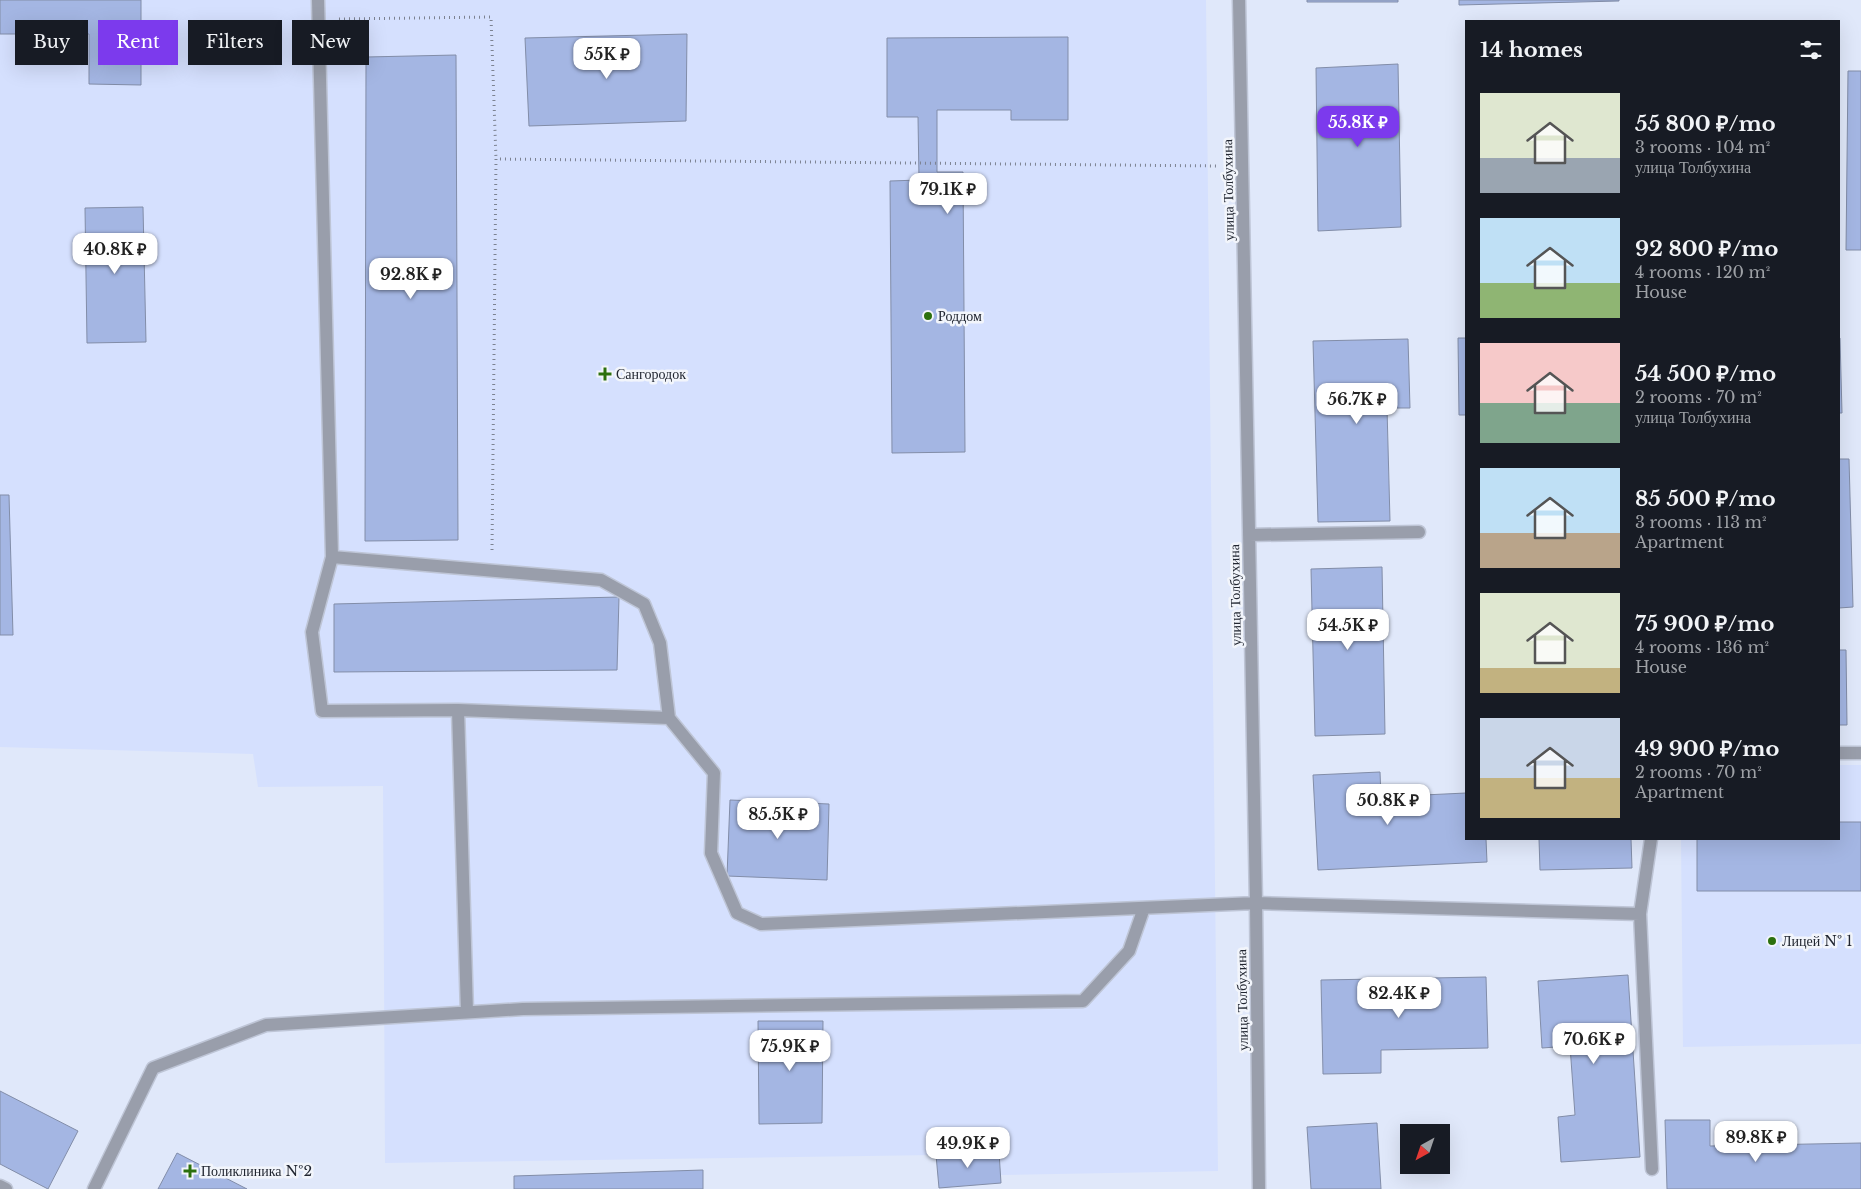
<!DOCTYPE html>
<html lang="en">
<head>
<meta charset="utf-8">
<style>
  body { margin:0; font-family:"Libre Baskerville",serif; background:#242831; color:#f1f3f6; height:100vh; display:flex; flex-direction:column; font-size:19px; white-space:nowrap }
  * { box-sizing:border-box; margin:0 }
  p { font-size:16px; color:#9ea1a6 }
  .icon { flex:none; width:28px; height:28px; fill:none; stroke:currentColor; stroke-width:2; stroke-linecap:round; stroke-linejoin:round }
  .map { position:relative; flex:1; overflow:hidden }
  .side { position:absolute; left:1465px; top:20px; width:375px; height:820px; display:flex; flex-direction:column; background:#171b24; border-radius:0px; box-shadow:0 5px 20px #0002 }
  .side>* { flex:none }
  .hud { position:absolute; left:15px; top:20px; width:475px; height:45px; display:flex; gap:10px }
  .needle { width:32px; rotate:220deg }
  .buttons { position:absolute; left:1400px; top:1124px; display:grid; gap:10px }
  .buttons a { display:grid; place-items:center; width:50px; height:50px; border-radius:0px; background:#171b24; box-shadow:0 5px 20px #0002; font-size:25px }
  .price { position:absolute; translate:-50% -42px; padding:0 11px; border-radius:10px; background:#fff; color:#222; font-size:16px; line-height:32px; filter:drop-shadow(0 1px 2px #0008) }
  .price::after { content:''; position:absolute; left:50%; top:30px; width:15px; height:11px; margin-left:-8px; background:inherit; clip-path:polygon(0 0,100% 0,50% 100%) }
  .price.on { background:#7c3aed; color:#fff }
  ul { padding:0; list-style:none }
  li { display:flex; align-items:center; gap:15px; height:125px; padding:0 15px }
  li span { display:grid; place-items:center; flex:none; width:140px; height:100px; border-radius:0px; color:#555 }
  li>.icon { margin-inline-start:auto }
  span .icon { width:60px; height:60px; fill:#fffc; stroke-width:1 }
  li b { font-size:21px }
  h2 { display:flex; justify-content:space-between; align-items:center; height:60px; padding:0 15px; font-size:21px }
  .pill { padding:0 18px; border-radius:0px; background:#171b24; box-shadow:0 5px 20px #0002; font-size:18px; line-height:45px }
  .pill.on { background:#7c3aed; color:#fff }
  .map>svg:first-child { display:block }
  .built { fill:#d5e0fe }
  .building { fill:#a4b6e3; stroke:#828da8 }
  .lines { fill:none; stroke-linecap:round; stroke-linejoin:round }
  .minor-casing { stroke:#bec5d6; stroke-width:15 }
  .path { stroke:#7c8291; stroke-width:3; stroke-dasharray:1 4; stroke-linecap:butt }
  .minor { stroke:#999eab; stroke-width:12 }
  .poi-dot { fill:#2c700d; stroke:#f2f5fb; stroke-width:2 }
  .labels { text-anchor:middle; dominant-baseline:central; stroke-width:5; stroke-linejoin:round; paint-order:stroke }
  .street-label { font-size:14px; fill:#212631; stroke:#f2f5fb }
  .poi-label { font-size:14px; fill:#212631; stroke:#f2f5fb; text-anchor:start }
</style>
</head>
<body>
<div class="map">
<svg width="1861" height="1189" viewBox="0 0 1861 1189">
  <rect width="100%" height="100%" fill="#e0e8fa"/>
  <!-- built -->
  <path class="built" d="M0,0h1206l12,1171 -217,4 -2,-23 -63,3 -551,8 -2,-377 -125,1 -5,-33 -253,-7z
    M1839,765h22v279l-178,3 -2,-208h158z"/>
  <!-- building -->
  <path class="building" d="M0,0h141v85l-52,-1v-50h-89z
    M1307,0h91v2h-91z
    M1459,0h160v1l-160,4z
    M687,34l-1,87 -157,5 -4,-88z
    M1068,37v83h-57v-10h-74v62h26l2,280 -73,1 -2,-272 29,-1 -1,-63h-31v-79z
    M456,55l2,485 -93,1 1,-484z
    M1398,64l3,163 -83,4 -2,-163z
    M1848,71h13v179h-15z
    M143,207l3,135 -59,1 -2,-135z
    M1458,338h8v77h-7z
    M1839,338h1l2,75h-3z
    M1408,339l2,69h-23l3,113 -72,1 -5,-181z
    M1839,459h10l4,148 -14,1z
    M0,495h9l4,140h-13z
    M1382,567l3,167 -70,2 -4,-167z
    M619,597l-2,73 -283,2v-68z
    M1839,650h7l1,75h-8z
    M1380,772l1,25 85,-4v46h20l1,23 -169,8 -5,-95z
    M730,800l99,4 -2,76 -100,-4z
    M1839,822h22v69h-164v-52h142z
    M1539,839h92l1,29 -92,2z
    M1628,975l12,182 -79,5 -3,-45 17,-2 -5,-69 -28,2 -4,-67z
    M1486,977l2,71 -107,2v23l-58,1 -2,-94z
    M758,1021h65l-1,102 -63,1z
    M0,1091l78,40 -30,58 -48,-25z
    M1665,1120h45v26l151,-3v46h-194z
    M1377,1123l4,66h-70l-4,-62z
    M999,1152l2,31 -62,5 -3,-33z
    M177,1153l70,36h-89z
    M703,1170v19h-189v-13z"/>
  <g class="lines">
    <defs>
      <path id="minor" d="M318,0l14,557 -20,75 10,79 136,-1 9,302
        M1239,0l17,903 3,286
        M1249,535l170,-3
        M332,557l269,23 43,24 16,39 9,75
        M458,710l211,8 45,55 -3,80 26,60 24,11 495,-21 384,11 11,-75
        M1839,753h22
        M1640,914l12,255
        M0,1186l6,3
        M94,1189l59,-121 113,-43 257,-16 560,-8 46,-50 15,-43"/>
    </defs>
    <!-- minor casing -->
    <use href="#minor" class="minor-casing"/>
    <!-- path -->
    <path class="path" d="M339,19l152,-2 5,142
      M492,550l4,-391 723,7"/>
    <!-- minor -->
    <use href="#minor" class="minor"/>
  </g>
  <!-- markers -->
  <g class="poi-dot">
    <circle cx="928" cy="316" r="5"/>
    <path d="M602.5 366.5h5v5h5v5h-5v5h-5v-5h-5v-5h5z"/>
    <circle cx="1772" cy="941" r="5"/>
    <path d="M187.5 1163.5h5v5h5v5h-5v5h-5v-5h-5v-5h5z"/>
  </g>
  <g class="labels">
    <!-- street labels -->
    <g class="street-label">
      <text transform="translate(1228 190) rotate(-91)">улица Толбухина</text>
      <text transform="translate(1235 595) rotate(-91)">улица Толбухина</text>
      <text transform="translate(1242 1000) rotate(-91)">улица Толбухина</text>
    </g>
    <!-- poi labels -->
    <g class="poi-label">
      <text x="938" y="316">Роддом</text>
      <text x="616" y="374">Сангородок</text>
      <text x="1782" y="941">Лицей № 1</text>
      <text x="201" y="1171">Поликлиника №2</text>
    </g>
  </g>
</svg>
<div class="buttons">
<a><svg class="needle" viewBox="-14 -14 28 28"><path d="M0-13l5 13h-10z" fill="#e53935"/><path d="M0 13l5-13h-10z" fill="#9ea1a6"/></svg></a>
</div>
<b class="price" style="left:607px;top:80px">55K ₽</b>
<b class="price on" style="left:1358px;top:148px">55.8K ₽</b>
<b class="price" style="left:948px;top:215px">79.1K ₽</b>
<b class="price" style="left:115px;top:275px">40.8K ₽</b>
<b class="price" style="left:411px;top:300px">92.8K ₽</b>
<b class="price" style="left:1357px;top:425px">56.7K ₽</b>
<b class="price" style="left:1348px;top:651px">54.5K ₽</b>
<b class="price" style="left:1388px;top:826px">50.8K ₽</b>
<b class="price" style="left:778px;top:840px">85.5K ₽</b>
<b class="price" style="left:1399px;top:1019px">82.4K ₽</b>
<b class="price" style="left:1594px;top:1065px">70.6K ₽</b>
<b class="price" style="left:790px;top:1072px">75.9K ₽</b>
<b class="price" style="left:1756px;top:1163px">89.8K ₽</b>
<b class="price" style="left:968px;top:1169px">49.9K ₽</b>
<div class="hud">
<a class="pill">Buy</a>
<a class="pill on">Rent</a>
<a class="pill">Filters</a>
<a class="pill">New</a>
</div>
<section class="side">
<h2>14 homes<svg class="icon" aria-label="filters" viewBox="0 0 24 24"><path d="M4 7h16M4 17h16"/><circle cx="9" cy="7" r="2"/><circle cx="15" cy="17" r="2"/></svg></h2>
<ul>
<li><span style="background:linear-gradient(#dfe7d0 65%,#9aa5b1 0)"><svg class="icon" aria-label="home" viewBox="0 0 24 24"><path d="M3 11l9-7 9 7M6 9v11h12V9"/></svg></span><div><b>55 800 ₽/mo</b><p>3 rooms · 104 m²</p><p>улица Толбухина</p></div></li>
<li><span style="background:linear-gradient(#bfe0f5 65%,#8fb573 0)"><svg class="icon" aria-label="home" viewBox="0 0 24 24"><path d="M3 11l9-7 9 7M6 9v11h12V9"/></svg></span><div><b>92 800 ₽/mo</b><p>4 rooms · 120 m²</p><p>House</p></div></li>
<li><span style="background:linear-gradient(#f6c9c9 60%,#7fa58c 0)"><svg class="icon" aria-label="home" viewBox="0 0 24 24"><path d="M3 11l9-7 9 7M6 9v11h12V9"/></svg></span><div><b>54 500 ₽/mo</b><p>2 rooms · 70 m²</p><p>улица Толбухина</p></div></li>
<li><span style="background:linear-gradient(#bfe0f5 65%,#b9a48a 0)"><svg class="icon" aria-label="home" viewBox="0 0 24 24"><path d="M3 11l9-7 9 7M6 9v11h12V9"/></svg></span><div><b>85 500 ₽/mo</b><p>3 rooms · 113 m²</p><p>Apartment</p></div></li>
<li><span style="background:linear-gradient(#dfe7d0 75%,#c2b280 0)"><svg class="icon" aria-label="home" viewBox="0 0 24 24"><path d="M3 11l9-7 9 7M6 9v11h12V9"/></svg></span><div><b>75 900 ₽/mo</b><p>4 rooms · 136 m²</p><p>House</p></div></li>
<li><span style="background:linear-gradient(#c9d6e8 60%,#c2b280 0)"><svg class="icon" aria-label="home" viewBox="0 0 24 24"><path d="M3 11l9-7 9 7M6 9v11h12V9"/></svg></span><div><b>49 900 ₽/mo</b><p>2 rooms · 70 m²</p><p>Apartment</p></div></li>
</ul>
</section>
</div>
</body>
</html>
